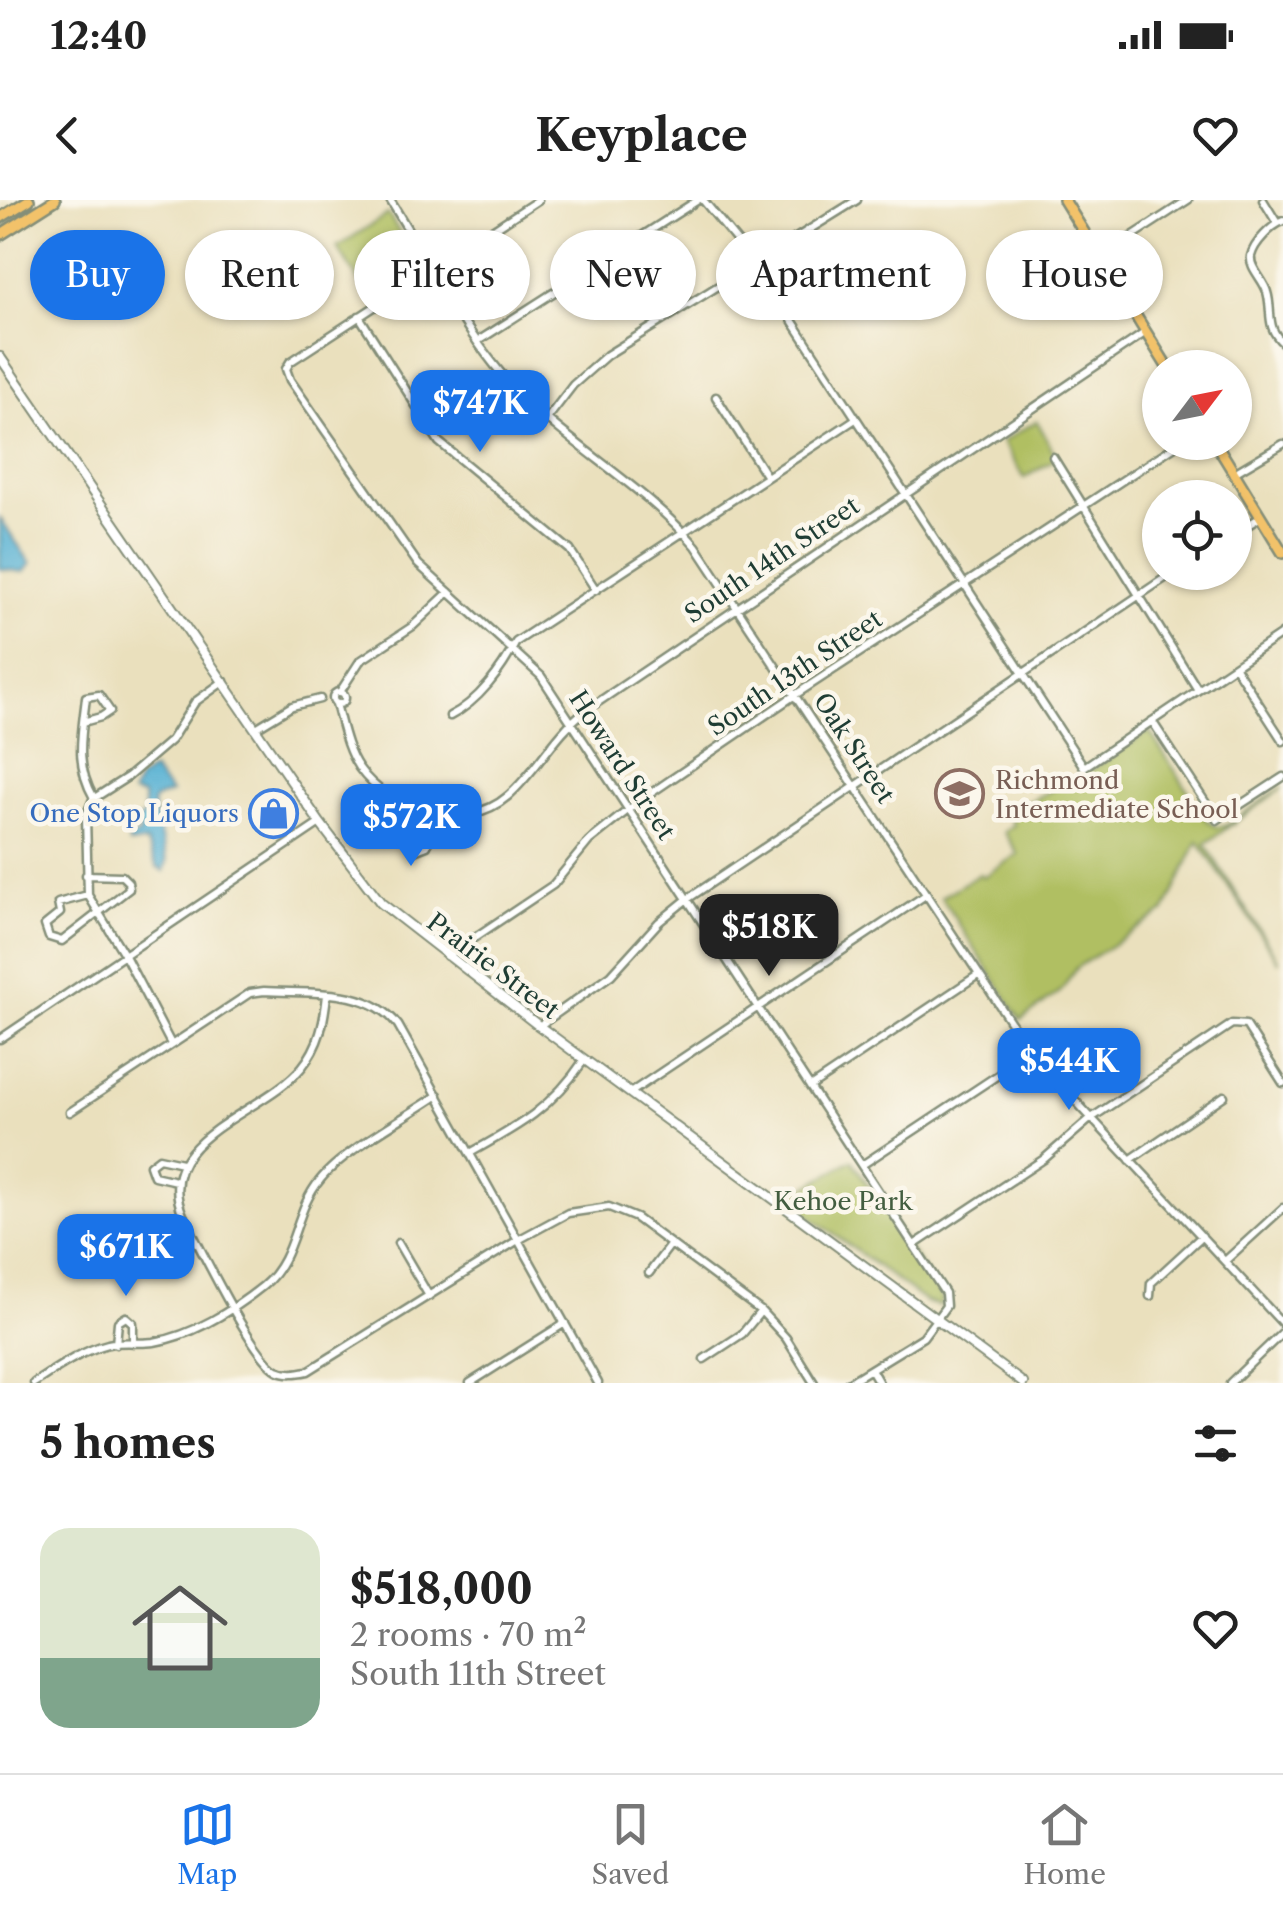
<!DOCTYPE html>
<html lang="en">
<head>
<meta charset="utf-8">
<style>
  body { margin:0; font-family:"Libre Caslon Text",serif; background:#f2f2f2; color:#222; height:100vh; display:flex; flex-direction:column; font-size:38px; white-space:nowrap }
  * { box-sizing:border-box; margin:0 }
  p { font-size:32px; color:#767676 }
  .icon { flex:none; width:55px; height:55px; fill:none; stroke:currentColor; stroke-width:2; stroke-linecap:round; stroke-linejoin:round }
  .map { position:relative; height:1183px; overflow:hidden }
  .details { display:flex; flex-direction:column; background:#fff; flex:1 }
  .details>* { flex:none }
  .top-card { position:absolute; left:30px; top:30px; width:1225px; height:90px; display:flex; gap:20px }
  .needle { width:65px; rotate:58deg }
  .fabs { position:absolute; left:1142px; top:150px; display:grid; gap:20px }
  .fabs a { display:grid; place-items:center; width:110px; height:110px; border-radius:50%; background:#fff; box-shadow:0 2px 8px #0004; font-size:50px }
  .price { position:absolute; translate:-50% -85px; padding:0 22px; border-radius:20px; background:#1a73e8; color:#fff; font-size:32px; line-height:65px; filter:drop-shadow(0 2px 5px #0008) }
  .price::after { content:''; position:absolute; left:50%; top:60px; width:30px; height:22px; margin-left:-15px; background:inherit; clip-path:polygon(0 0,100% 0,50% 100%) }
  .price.on { background:#222; color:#fff }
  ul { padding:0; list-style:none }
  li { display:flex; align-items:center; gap:30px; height:250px; padding:0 40px }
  li span { display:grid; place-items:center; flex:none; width:280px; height:200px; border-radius:30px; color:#555 }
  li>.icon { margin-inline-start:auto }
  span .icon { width:120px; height:120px; fill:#fffc; stroke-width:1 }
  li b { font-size:42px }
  h2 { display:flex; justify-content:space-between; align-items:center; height:120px; padding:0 40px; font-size:42px }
  .chip { padding:0 35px; border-radius:45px; background:#fff; box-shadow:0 2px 8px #0004; font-size:35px; line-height:90px }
  .chip.on { background:#1a73e8; color:#fff }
  .status { display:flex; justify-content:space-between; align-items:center; height:70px; padding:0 50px; background:#fff; direction:ltr }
  .status svg { height:28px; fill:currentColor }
  header { display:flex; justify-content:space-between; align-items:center; height:130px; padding:0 40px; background:#fff; font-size:45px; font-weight:800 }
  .tabs { display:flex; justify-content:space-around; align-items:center; height:140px; border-top:2px solid #e0e0e0; background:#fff; font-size:28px; color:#767676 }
  .tabs a { display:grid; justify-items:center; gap:5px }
  .tabs .on { color:#1a73e8 }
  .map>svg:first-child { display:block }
  .green { fill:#b0bf62; stroke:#687e4b; stroke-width:2.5 }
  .water { fill:#55b0d3; stroke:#3a7684; stroke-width:2.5 }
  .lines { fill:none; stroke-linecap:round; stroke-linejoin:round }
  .minor-casing { stroke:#848e78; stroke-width:11 }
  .tertiary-casing { stroke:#848e78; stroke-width:12 }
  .primary-casing { stroke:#848e78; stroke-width:14 }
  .minor { stroke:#fff; stroke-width:6 }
  .tertiary { stroke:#fff; stroke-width:8 }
  .primary { stroke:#f2c26a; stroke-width:9 }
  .labels { text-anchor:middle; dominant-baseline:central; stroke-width:9; stroke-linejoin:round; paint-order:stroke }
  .street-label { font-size:25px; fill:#1f3d34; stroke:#fbf7ec }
  .education-label { font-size:25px; fill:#785e54; stroke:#fbf7ec; text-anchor:start }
  .shop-label { font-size:25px; fill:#366cbe; stroke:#fbf7ec; text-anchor:end }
  .park-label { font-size:25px; fill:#435e40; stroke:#fbf7ec }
</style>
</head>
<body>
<div class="status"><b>12:40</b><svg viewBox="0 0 49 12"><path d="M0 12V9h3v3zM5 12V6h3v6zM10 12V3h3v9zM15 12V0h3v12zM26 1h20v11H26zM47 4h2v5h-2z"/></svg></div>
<header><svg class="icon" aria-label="back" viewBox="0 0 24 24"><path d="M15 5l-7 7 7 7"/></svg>Keyplace<svg class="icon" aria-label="heart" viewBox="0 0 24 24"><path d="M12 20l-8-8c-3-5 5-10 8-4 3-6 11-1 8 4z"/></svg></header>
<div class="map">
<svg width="1283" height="1183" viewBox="0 0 1283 1183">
  <rect width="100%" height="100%" fill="#fbf7ec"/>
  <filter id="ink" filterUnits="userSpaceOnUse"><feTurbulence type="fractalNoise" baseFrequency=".01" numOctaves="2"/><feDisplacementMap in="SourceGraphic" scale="20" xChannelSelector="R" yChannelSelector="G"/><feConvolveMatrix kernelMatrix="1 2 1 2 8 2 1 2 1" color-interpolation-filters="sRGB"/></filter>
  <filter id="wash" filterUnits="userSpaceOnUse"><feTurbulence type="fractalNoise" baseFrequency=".0048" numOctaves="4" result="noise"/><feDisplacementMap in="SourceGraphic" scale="40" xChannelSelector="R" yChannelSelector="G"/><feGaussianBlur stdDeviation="2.25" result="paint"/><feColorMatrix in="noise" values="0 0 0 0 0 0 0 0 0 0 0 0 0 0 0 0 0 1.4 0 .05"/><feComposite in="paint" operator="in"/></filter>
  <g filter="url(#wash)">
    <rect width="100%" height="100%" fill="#eae0bd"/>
    <!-- green -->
    <path class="green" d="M388,14l32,50 -50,34 -33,-51z
      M1037,221l20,37 -33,20 -22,-36z
      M1149,531l58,89 9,7 9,-1 58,-39 -78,57 74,118 -81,-121 -33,70 -89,57 -15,23 -40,29 -80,-123 39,-23 3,3 35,-23 -14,-22 10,-7 -3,-5 8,-14 65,-31z
      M852,960l91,140 -3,6 -14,-4 -140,-103z"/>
    <!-- water -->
    <path class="water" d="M0,318l31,46 -7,8 -24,-3z
      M152,570l19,23 -16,6 -3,4 15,58 -3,10 -7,-4 -11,-25 -17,2v-5l11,-5 -2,-12 7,-8 -2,-18 -11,-3 8,-15z"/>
  </g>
  <g filter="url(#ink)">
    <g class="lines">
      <defs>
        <path id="minor" d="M390,0c37,59 79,142 127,191 55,56 127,95 179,155l335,507 252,271
          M538,0l-248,162 -4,7 4,11 128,184 123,112 404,617 1,13 -23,31 -75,46
          M703,0l51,62 330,505 199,-134
          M1263,0l14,23
          M1283,21c-11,4 -29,22 -32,35 -2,12 13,24 16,36 6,20 -2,35 16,51
          M1100,57l88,-57
          M359,116l80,126 131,108 26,40
          M478,141l220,-141
          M716,197l51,80
          M547,219l26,-34 34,-30 250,-155
          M1053,257l145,233
          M1234,273l49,-29
          M1235,333l26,-16
          M1235,467l48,74
          M333 498a6 6 0 1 1 12 0a6 6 0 1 1-12 0Z
          M340,492l20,-31 53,-35 36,-34
          M336,504c6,21 10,45 23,64 31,44 105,66 149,28 29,-25 46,-62 77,-85l561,-379
          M450,516c28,-14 52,-46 66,-74l338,-222
          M1152,521l65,99 66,-43
          M83,522l18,-5 9,-6 -11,-16 -13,2c-4,38 -12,66 8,101
          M256,528l36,-22 28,-7
          M421,610l-12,30 5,11 13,-5 3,-34
          M86,675l36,1 6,6 1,7 -67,52 -13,-4 -4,-12 15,-12 -2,-10 30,-8
          M447,756l106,-71 36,-44 49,-39 157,-107 386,-253
          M327,795c-3,27 -7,50 -25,72 -38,47 -152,71 -119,148 16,30 69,141 94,155 10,5 21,3 31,1l210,-131 50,-27 41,-6 27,11 125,93 25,27 28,45
          M539,826l72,-51 48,-53 27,-22 488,-328
          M0,839l320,-216
          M171,844l-47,-90 -36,-59 -2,-79 7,-17 36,-23 42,-36 24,-38 29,-21
          M810,887l168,-112
          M630,893l297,-199
          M70,912l180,-119 14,-2c44,3 104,-5 134,34l200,358
          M470,953c49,-27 82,-45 114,-93
          M1130,960l94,-64
          M862,965l169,-112
          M176,981l-22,-5 -4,-11 9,-7 23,5
          M398,1043l31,53
          M914,1045l130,-86 46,-40 142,-95 14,1 37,58
          M1225,1061l58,-53
          M649,1073l22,-29
          M1150,1096l1,-13 51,-47
          M116,1144l2,-22 8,-5 7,6v20
          M704,1159l38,-25 19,-23
          M871,1169l8,14
          M34,1183c23,-15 47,-32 74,-39 15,-3 31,0 46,-2 38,-6 79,-32 109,-56 34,-28 30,-74 57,-106 24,-30 85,-62 118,-85
          M470,1183l95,-60
          M1230,1183l53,-51"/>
        <path id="tertiary" d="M0,157l320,466 61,80 158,123 484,357"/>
        <path id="primary" d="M1064,0l104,168
          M0,18l29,-18
          M0,35l55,-35
          M1215,242l68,111"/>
      </defs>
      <!-- minor casing -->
      <use href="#minor" class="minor-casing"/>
      <!-- tertiary casing -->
      <use href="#tertiary" class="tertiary-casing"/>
      <!-- primary casing -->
      <use href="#primary" class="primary-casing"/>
      <!-- minor -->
      <use href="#minor" class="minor"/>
      <!-- tertiary -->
      <use href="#tertiary" class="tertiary"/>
      <!-- primary -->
      <use href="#primary" class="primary"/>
    </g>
  </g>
  <!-- icons -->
  <defs>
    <symbol id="school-ring" viewBox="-11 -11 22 22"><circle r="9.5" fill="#fbf7ec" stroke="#8d6e63" stroke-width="1.5"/><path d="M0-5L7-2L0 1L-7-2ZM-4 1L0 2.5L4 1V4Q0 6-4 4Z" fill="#8d6e63"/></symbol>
    <symbol id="shop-ring" viewBox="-11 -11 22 22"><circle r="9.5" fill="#fbf7ec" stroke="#3f7fe0" stroke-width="1.5"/><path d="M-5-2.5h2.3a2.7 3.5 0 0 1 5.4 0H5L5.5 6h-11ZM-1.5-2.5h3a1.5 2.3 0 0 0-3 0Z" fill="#3f7fe0"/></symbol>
  </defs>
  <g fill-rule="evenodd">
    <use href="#school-ring" x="932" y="566" width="55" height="55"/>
    <use href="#shop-ring" x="246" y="586" width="55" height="55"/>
  </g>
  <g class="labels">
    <!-- street labels -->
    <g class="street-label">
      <text transform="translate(772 360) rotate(-34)">South 14th Street</text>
      <text transform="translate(795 473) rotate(-34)">South 13th Street</text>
      <text transform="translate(854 548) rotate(57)">Oak Street</text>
      <text transform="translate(622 565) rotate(57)">Howard Street</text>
      <text transform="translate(493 766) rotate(37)">Prairie Street</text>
    </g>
    <!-- education labels -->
    <g class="education-label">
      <text x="995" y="580">Richmond<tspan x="995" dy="29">Intermediate School</tspan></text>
    </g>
    <!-- shop labels -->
    <g class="shop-label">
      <text x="239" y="613">One Stop Liquors</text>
    </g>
    <!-- park labels -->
    <g class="park-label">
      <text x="843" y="1001">Kehoe Park</text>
    </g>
  </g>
</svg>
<div class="fabs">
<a><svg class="needle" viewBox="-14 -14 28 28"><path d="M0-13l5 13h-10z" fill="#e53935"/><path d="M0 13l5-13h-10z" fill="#767676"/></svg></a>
<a><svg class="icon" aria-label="locate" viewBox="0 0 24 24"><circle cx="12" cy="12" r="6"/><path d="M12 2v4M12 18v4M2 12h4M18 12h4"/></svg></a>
</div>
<b class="price" style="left:480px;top:255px">$747K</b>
<b class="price" style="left:411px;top:669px">$572K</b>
<b class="price on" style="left:769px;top:779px">$518K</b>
<b class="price" style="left:1069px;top:913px">$544K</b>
<b class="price" style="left:126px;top:1099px">$671K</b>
<div class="top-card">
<a class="chip on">Buy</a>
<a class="chip">Rent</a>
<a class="chip">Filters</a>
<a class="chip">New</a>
<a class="chip">Apartment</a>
<a class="chip">House</a>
</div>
</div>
<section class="details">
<h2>5 homes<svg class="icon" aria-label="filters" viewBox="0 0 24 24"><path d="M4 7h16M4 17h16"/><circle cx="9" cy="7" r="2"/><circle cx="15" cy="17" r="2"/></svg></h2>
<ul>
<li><span style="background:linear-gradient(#dfe7d0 65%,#7fa58c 0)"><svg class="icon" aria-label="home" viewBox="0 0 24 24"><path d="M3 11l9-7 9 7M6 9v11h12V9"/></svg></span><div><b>$518,000</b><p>2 rooms · 70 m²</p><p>South 11th Street</p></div><svg class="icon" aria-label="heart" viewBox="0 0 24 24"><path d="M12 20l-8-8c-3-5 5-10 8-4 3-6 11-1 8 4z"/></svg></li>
</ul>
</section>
<nav class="tabs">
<a class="on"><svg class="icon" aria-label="map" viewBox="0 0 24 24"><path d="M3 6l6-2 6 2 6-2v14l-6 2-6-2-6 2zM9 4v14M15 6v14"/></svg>Map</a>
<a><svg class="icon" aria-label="saved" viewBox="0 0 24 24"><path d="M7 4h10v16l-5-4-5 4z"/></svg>Saved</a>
<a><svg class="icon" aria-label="home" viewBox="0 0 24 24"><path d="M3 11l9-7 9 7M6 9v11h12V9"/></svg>Home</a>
</nav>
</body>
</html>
